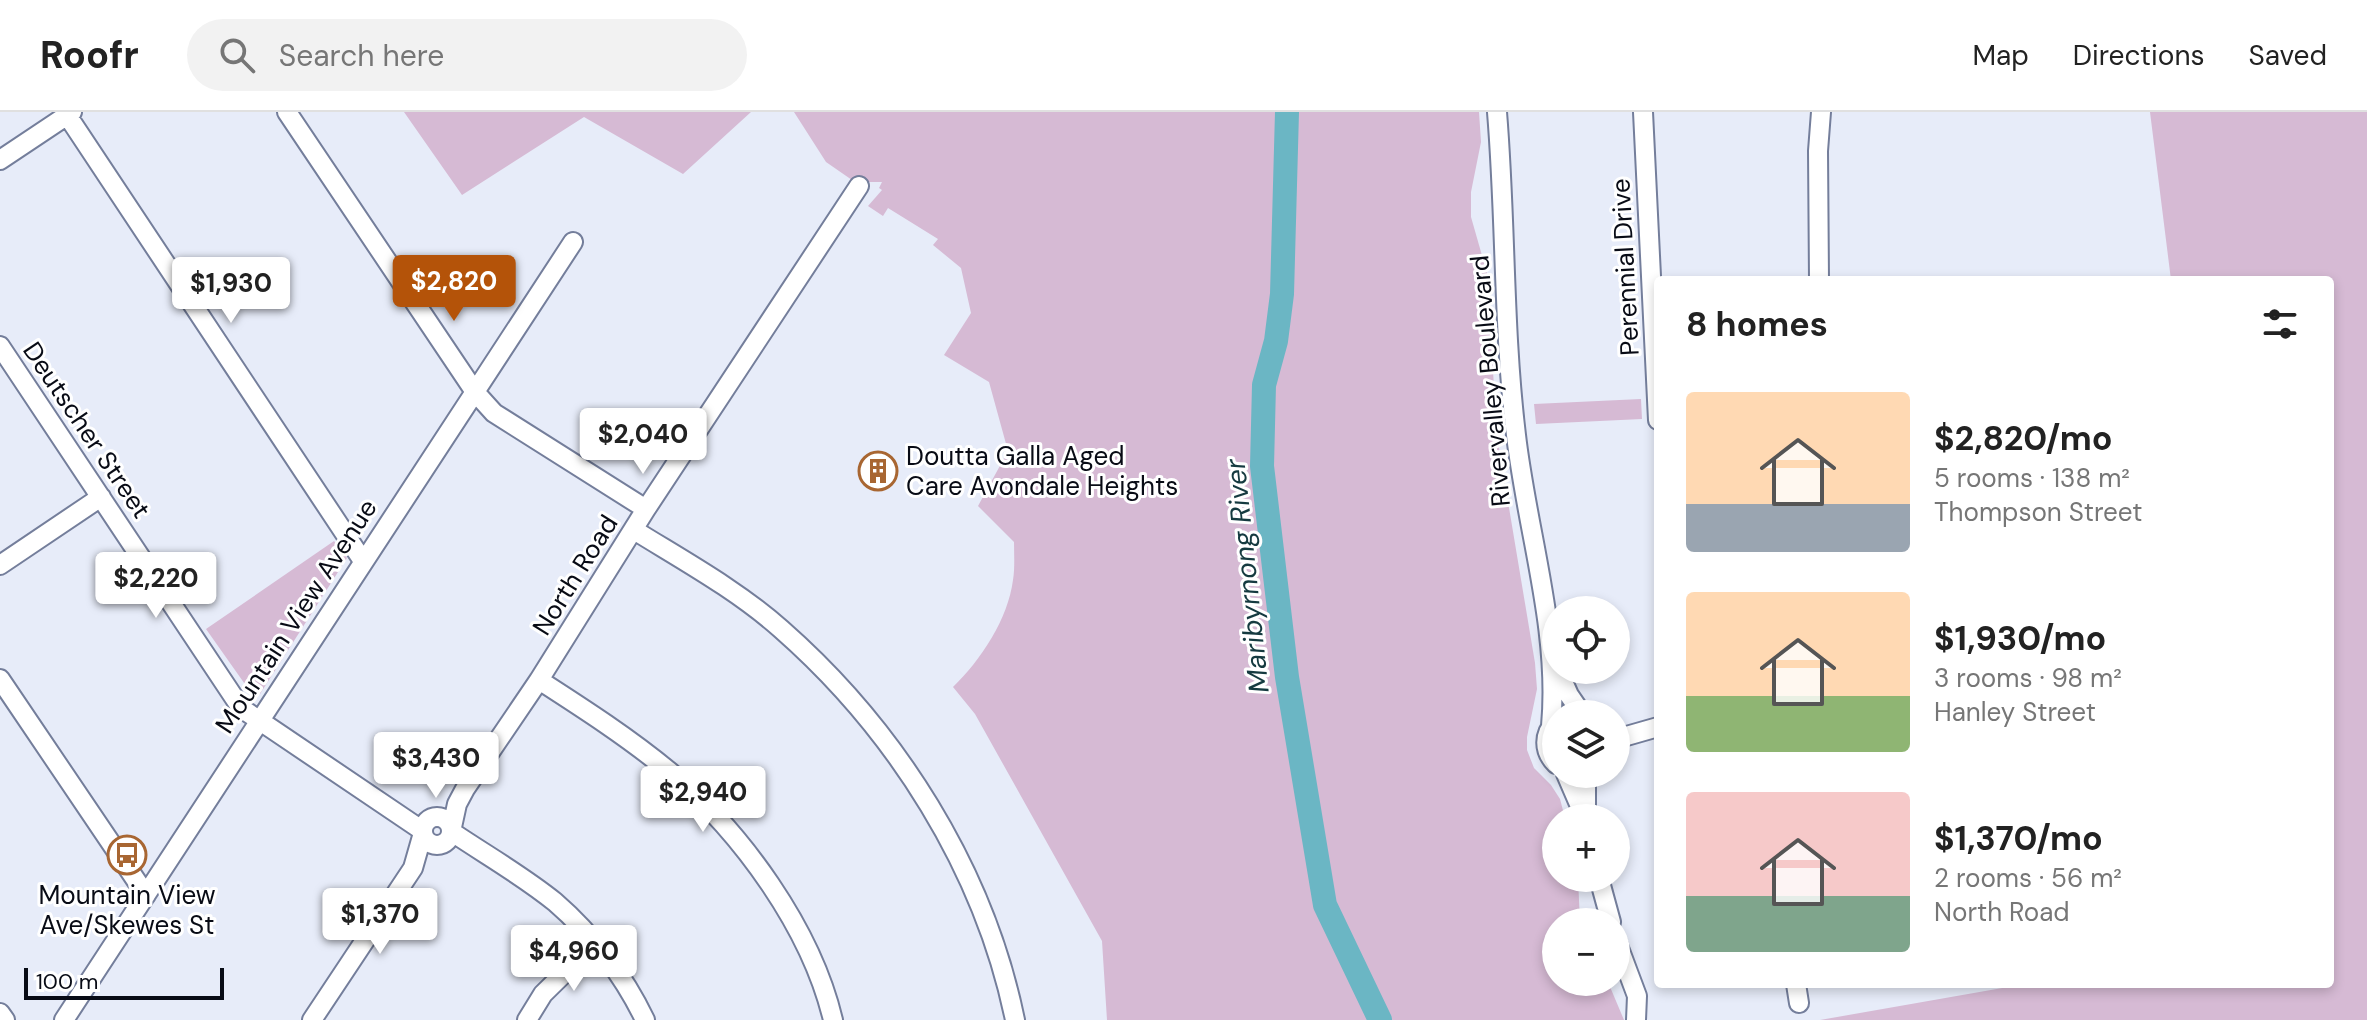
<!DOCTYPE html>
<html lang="en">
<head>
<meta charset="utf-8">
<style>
  body { margin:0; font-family:"DM Sans",sans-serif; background:#f2f2f2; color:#222; height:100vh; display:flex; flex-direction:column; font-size:30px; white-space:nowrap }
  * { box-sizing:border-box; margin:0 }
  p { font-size:26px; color:#767676 }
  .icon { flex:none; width:44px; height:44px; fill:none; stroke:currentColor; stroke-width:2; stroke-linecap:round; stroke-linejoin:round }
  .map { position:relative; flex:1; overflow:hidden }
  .side { position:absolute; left:1654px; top:164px; width:680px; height:712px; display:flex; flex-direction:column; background:#fff; border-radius:8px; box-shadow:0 4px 12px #0003 }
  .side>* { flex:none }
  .tools { position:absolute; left:1542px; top:484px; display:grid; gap:16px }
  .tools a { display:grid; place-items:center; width:88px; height:88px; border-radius:50%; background:#fff; box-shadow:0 4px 12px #0003; font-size:40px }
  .scale { position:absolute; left:24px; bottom:20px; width:200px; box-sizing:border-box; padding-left:8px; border:4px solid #080b15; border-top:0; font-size:22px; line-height:28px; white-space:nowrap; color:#080b15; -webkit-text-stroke:6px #fff; paint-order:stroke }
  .price { position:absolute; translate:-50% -68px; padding:0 18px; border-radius:8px; background:#fff; color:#222; font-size:26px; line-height:52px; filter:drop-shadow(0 2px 4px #0008) }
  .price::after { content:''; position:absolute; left:50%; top:48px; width:24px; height:18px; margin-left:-12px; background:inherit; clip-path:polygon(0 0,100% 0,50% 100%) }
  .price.active { background:#b45309; color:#fff }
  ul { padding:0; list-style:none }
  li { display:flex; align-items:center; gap:24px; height:200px; padding:0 32px }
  li span { display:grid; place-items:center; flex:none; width:224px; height:160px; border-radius:8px; color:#555 }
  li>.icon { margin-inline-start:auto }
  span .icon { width:96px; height:96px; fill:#fffc; stroke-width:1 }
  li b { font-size:34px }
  h2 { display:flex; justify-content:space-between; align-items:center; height:96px; padding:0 32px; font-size:34px }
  header { display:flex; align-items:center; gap:48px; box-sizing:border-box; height:112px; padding:0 40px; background:#fff; border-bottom:2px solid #e0e0e0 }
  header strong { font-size:38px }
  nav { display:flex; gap:44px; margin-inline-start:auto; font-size:28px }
  .search { width:560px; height:72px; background:#f2f2f2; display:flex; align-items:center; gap:20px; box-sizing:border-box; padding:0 28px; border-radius:44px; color:#767676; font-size:30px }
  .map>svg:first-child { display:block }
  .green { fill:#d6bad4 }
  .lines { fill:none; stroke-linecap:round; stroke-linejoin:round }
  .river { stroke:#6bb6c4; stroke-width:24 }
  .minor-casing { stroke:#747e9b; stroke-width:22 }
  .minor { stroke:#fff; stroke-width:18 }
  .labels { text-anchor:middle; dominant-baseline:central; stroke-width:6; stroke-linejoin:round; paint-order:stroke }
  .street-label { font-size:26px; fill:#080b15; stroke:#fff }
  .poi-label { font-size:26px; fill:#080b15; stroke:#fff; text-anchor:start }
  .water-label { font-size:28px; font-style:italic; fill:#153a40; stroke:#fff }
</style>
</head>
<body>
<header>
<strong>Roofr</strong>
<div class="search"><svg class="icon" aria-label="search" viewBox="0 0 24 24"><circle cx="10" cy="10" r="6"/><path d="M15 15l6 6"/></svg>Search here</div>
<nav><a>Map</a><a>Directions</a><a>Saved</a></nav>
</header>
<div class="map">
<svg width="2367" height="908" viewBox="0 0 2367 908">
  <rect width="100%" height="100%" fill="#e7ecf9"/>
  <!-- green -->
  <path class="green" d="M404,0h347l-68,62 -99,-57 -122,78z
    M794,0h685l2,30 -10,50v25l16,56 10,163 38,227 2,26 -10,48v13l7,18 17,17 9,14 5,19h-9v60h22l2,44h-24v60h52l16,38h-517l-5,-79 -127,-227 -22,-27c28,-27 55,-68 60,-107 2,-12 1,-26 1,-38l-36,-36 30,-55 -19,-69 -45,-27 27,-42 -10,-45 -28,-23 5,-6 -50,-31 -5,8 -15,-10 14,-16 -3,-2 3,-6h-15l-8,-5 -7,3 -26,-18z
    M2150,0h217v908h-547l205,-36h305v-704h-159z
    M1641,287l1,20 -106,5 -2,-20z
    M334,429l13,17 -87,136 -6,3 -48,-68z"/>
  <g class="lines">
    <!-- river -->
    <path class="river" d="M1287,0l-5,182 -6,47 -12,44 -2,81 25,211 38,228 55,115"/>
    <defs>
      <path id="minor" d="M65,0l298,449
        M287,0l188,280 19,21 152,96
        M1497,0c9,108 6,216 19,323 11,96 44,195 35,291
        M1643,0l15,308
        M0,48l72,-48
        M1819,168l-1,-129 3,-39
        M0,234l241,362 182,123
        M634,418c50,31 103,60 147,99 115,101 203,240 234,391
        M0,453l101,-68
        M1558,558l11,25 13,19
        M0,567l146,216
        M539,568c45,29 90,58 131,92 72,61 141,156 163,248
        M1556,609c-13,13 -13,30 0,43
        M1616,627l42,-12
        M1566,662l19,44
        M1586,695v-33
        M423 719a14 14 0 1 1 28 0a14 14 0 1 1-28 0Z
        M452,715l5,-23 8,-15 74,-109 107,-171 213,-323
        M452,720c34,23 71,44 103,70 37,32 69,74 90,118
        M1599,766l12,44
        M1616,828l21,56 -1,24
        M1796,872l3,19
        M0,901l5,7
        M64,908l509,-778
        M312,908l101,-152 10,-35
        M527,908l16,-26 51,-50"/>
    </defs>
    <!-- minor casing -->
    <use href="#minor" class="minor-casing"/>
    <!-- minor -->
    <use href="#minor" class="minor"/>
  </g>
  <!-- icons -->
  <defs>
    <symbol id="building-ring" viewBox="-11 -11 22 22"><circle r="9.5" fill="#fff" stroke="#a86632" stroke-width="1.5"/><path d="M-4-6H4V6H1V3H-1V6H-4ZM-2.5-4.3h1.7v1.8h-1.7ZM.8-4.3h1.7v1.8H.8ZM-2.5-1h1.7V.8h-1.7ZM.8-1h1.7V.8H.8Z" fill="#a86632"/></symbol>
    <symbol id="bus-ring" viewBox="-11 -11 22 22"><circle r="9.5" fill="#fff" stroke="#a86632" stroke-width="1.5"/><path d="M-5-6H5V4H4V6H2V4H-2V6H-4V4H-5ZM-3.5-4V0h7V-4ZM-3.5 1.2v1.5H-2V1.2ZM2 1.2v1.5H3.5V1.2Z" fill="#a86632"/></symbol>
  </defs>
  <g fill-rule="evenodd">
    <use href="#building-ring" x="856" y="337" width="44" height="44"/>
    <use href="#bus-ring" x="105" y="721" width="44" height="44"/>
  </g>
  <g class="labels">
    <!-- street labels -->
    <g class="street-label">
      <text transform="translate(1625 155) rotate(-93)">Perennial Drive</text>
      <text transform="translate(1490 269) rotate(-95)">Rivervalley Boulevard</text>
      <text transform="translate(87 318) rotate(56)">Deutscher Street</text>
      <text transform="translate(575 463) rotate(-58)">North Road</text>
      <text transform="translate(296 504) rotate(-57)">Mountain View Avenue</text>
    </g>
    <!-- poi labels -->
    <g class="poi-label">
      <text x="906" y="344">Doutta Galla Aged<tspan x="906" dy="30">Care Avondale Heights</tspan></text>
      <text x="127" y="783" text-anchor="middle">Mountain View<tspan x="127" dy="30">Ave/Skewes St</tspan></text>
    </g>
    <!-- water labels -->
    <g class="water-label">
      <text transform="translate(1247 464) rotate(-96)">Maribyrnong River</text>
    </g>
  </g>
</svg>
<div class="tools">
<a><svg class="icon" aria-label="locate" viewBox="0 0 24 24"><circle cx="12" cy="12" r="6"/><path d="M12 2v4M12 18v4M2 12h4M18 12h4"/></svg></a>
<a><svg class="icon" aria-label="layers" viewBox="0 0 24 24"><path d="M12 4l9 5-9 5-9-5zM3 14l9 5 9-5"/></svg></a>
<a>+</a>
<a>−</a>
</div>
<div class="scale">100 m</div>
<b class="price active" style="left:454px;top:211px">$2,820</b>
<b class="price" style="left:231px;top:213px">$1,930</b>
<b class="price" style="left:643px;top:364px">$2,040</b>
<b class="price" style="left:156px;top:508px">$2,220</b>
<b class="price" style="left:436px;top:688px">$3,430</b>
<b class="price" style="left:703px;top:722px">$2,940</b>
<b class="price" style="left:380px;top:844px">$1,370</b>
<b class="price" style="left:574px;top:881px">$4,960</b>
<section class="side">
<h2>8 homes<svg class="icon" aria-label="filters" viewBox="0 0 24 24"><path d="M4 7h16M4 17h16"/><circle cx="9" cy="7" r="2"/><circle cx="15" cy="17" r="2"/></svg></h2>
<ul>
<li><span style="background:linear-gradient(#ffd9b3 70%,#9aa5b1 0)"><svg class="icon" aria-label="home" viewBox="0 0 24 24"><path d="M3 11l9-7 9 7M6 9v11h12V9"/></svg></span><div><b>$2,820/mo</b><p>5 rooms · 138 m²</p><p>Thompson Street</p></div></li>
<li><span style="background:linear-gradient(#ffd9b3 65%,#8fb573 0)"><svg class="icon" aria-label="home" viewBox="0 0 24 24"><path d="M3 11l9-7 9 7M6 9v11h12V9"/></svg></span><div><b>$1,930/mo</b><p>3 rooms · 98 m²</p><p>Hanley Street</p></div></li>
<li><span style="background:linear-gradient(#f6c9c9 65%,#7fa58c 0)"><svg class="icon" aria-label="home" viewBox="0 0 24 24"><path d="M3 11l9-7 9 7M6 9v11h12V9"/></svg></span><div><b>$1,370/mo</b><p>2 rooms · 56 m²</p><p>North Road</p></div></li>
</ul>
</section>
</div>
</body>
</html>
